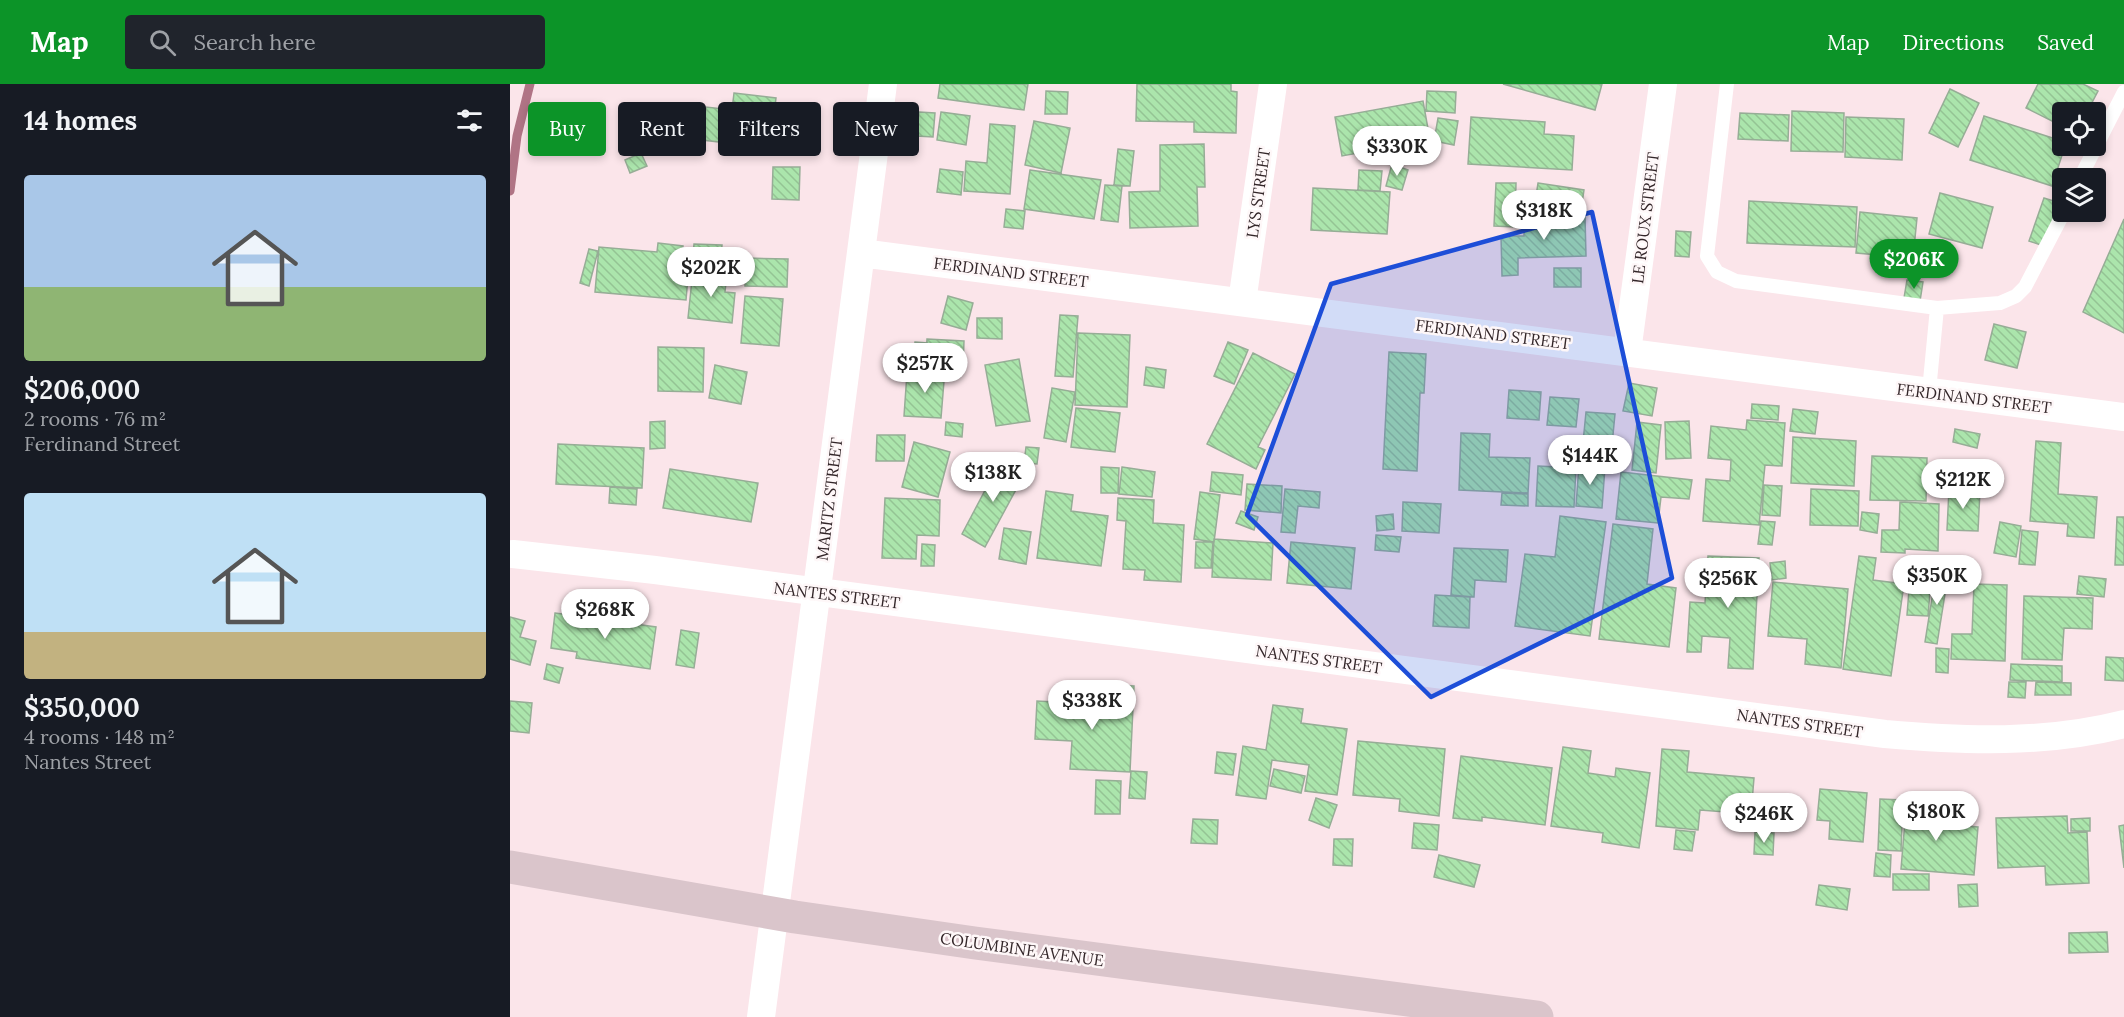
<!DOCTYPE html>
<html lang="en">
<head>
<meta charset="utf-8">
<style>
  body { margin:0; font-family:Lora,serif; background:#20242c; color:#f1f3f6; height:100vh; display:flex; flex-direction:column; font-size:22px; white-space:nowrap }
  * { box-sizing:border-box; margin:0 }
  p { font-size:20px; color:#9ea1a6 }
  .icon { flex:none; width:33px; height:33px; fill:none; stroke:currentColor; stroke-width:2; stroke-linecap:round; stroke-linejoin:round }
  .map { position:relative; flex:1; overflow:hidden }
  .sheet { display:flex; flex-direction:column; background:#171b24; width:510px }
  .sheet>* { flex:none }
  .guide { position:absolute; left:18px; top:18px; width:570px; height:54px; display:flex; gap:12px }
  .buttons { position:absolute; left:1542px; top:18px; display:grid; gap:12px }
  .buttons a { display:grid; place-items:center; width:54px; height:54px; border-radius:6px; background:#171b24; box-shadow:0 3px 9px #0003; font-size:30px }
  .price { position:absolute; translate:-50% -51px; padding:0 14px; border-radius:21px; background:#fff; color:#222; font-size:20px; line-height:39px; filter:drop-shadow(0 2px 3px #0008) }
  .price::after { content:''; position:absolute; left:50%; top:36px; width:18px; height:14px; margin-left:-9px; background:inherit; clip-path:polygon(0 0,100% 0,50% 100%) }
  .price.current { background:#0c9428; color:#fff }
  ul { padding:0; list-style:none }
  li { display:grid; align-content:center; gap:12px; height:318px; padding:0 24px }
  li span { display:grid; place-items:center; height:186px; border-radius:6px; color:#555 }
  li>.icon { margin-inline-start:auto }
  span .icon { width:108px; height:108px; fill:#fffc; stroke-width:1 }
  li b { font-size:26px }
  h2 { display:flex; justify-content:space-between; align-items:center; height:72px; padding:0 24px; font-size:26px }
  .chip { padding:0 21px; border-radius:6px; background:#171b24; box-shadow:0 3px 9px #0003; font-size:21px; line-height:54px }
  .chip.current { background:#0c9428; color:#fff }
  header { display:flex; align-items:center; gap:36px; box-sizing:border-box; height:84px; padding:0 30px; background:#0c9428; color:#fff }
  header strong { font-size:28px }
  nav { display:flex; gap:33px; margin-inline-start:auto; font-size:21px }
  .search { width:420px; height:54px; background:#20242c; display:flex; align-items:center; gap:15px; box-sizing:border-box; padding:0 21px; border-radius:6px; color:#9ea1a6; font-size:22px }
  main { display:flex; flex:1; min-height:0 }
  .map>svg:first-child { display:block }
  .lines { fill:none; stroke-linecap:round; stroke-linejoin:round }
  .stream { stroke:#b07485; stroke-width:9 }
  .building { fill:url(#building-back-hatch); stroke:#96ad96; stroke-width:1.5 }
  .service { stroke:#fff; stroke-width:14 }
  .minor { stroke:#fff; stroke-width:28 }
  .secondary { stroke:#dac5cb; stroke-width:33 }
  .marked { fill:#1d4ed8; fill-opacity:0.2; stroke:#1d4ed8; stroke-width:4.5; stroke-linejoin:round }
  .labels { text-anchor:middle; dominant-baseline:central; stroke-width:5; stroke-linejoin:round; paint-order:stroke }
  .street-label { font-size:16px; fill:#332629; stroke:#fef7f8 }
</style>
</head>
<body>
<header>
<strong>Map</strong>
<div class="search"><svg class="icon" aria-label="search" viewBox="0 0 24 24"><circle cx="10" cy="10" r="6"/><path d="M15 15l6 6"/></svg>Search here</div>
<nav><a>Map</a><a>Directions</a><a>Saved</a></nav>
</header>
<main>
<section class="sheet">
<h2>14 homes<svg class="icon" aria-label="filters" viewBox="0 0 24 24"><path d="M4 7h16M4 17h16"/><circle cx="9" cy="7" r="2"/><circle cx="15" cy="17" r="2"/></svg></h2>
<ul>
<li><span style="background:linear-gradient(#a9c7e8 60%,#8fb573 0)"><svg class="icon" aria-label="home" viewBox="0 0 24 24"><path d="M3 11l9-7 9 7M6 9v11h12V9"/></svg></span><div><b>$206,000</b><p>2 rooms · 76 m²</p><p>Ferdinand Street</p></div></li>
<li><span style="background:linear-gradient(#bfe0f5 75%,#c2b280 0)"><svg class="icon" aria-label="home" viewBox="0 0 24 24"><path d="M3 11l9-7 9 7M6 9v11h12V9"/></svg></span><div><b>$350,000</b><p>4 rooms · 148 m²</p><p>Nantes Street</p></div></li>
</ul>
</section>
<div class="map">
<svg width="1614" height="933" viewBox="0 0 1614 933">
  <defs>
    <pattern id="building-back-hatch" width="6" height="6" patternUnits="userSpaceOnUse" patternTransform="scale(1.5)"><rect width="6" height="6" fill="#abe5ac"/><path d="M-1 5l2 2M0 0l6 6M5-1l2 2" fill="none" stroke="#94c494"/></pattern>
  </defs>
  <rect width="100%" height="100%" fill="#fbe5ea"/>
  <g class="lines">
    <!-- stream -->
    <path class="stream" d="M0,107l7,-55 13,-52"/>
  </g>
  <!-- building -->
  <path class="building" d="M430,0h88l-4,26 -86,-12z
    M627,0h94v7l6,1 -1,41 -42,-1v-10l-58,-1z
    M993,0h99l-7,26z
    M1528,0h45l15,7 -11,21h-25v14l-36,-18z
    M1440,5l29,14 -21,44 -29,-14z
    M536,7l22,1 -1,22h-22z
    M917,7l29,1 -1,21 -29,-2z
    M224,9l42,5 -6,50 -68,-8 4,-33 26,3z
    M913,17l7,39 -88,16 -7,-39z
    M167,23l22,1 -1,20 -13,-1 -2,22 -25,-2 2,-25 16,1z
    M1282,27l52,2 -1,39 -52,-1z
    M409,28l16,1 -2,24 -16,-1z
    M431,28l29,4 -4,29 -29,-5z
    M1230,29l49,2 -1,26 -50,-2z
    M1474,32l78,25v5h3l-13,40 -82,-26z
    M961,33l74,5 -1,12 30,2 -2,34 -104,-6z
    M1336,33l58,2 -2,41 -57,-3z
    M928,34l20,3 -4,24 -20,-4z
    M524,37l36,7 -9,45 -36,-8z
    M480,40l25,2 -5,68 -46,-3 2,-30 21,2z
    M694,60l1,43h-8l1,39 -68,2 -1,-36 31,-1v-46z
    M608,65l16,2 -4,35 -16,-1z
    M131,69l6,13 -17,7 -5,-13z
    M882,80l16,6 -6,20 -16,-4z
    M263,83h27l-1,33 -27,-1z
    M430,85l23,3 -2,23 -24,-3z
    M520,86l71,10 -7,39 -70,-10z
    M849,86l23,1 -2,20 -22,-1z
    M986,99h20l-1,44 -21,-1z
    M1028,99l46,7 -3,20 -46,-7z
    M595,101l17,1 -4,36 -17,-2z
    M803,104l77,4 -3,42 -76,-4z
    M1430,109l53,14 -11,41 -53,-14z
    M1534,114l16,5 -16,43 -15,-5z
    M1239,117l108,6 -2,40 -108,-4z
    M496,125l19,2 -2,18 -19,-2z
    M1350,128l57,6 -4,40 -57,-5z
    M1075,132l1,40 -68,2v17l-16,1 -1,-40h23v-19z
    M1614,135v114l-41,-21z
    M1166,147l15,1 -2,25 -14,-1z
    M148,159l25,3 -2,19 8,1 -3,34 -91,-8 4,-45 58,5z
    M184,160l28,1 -1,14 -28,-1z
    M79,165l9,2 -9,35 -9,-3z
    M236,174l42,1 -1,28 -42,-1z
    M1044,184h27v19h-27z
    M183,186l34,3 -2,19 10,1 -3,30 -44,-5z
    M1397,196l16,2 -3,19 -16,-3z
    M235,212l38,3 -4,47 -38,-3z
    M438,212l25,7 -7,27 -25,-7z
    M550,231l18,1 -5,61 -18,-1z
    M467,234h25v21l-25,-1z
    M1484,240l32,8 -9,36 -32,-8z
    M568,249l52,2 -3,72 -52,-2z
    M417,255l37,2 -1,27 -37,-1z
    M405,258l12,1 -3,25 -11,-1z
    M718,258l20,8 -14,34 -20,-8z
    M148,263l46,1 -1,44 -45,-1z
    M879,268l37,2 -2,39h-4l-3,78 -34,-2z
    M743,269l42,21 -37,73 7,3 -9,19 -49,-25z
    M509,275l11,62 -34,5 -11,-61z
    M205,281l32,7 -6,32 -32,-6z
    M636,283l20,3 -2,18 -20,-3z
    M418,284l17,1 -4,49 -37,-2 3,-43 20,2z
    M1119,299l28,5 -5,28 -29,-5z
    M542,304l23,4 -9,50 -22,-4z
    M999,306l32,2 -2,28 -32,-2z
    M1040,313l29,2 -3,28 -29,-2z
    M1242,320l27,2 -1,14 -27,-2z
    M566,324l44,5 -5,39 -44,-5z
    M1283,325l25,3 -3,22 -25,-3z
    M1076,328l29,2 -5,52 -29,-3z
    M1237,336l38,3 -3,43 -17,-1 -6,60 -56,-4 3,-42 24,2 1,-21 -23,-2 3,-32 35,4z
    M155,337v27l-15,1v-27z
    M1179,337l2,37 -25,1 -1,-37z
    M436,338l17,2 -1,13 -17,-2z
    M1127,338l24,3 -5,48 -24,-3z
    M1445,345l25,5 -3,14 -24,-6z
    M951,349l29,1 -1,23 41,1 -2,35 -69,-3z
    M367,351h28l-1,26h-28z
    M1283,353l63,4 -2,45 -63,-3z
    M1526,357l25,2 -3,51 39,3 -3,41 -27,-2 1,-12 -38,-3z
    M404,358l36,10 -12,45 -36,-10z
    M48,360l86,4 -2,40 -86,-4z
    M516,363l13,1 -2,16 -13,-1z
    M458,370l17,1 -2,23 -17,-1z
    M1362,372l55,2 -1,43 -56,-1z
    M491,376l24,13 -40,74 -23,-13z
    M1421,379l15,3 -4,19 -15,-2z
    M1069,381l26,2 -3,41 -26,-2z
    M1028,382l38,2 -2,39 -38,-1z
    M591,383l18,1 -1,25h-17z
    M612,383l33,5 -3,25 -33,-3z
    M160,385l88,14 -7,39 -88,-14z
    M702,388l31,3 -2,20 -31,-4z
    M1111,388l71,8 -3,19 -28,-2 -3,26 -42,-4z
    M737,400l35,2 -1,27 -36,-3z
    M1254,401l18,1 -2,30 -18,-1z
    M100,403l27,2 -1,16 -27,-2z
    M775,405l35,3 -1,16 -21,-2 -3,27 -14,-1z
    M1301,405l48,2 -1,35 -48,-1z
    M1439,405l31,2 -2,40 -31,-1z
    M536,407l27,4 -2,16 37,5 -7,50 -64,-8z
    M690,408l20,3 -6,47 -20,-3z
    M992,409l26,1v12l-27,-1z
    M375,414l55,2 -1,36 -22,-1 -1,24 -34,-1z
    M608,414l36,2 -1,23 31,2 -3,57 -37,-2 1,-10 -22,-1 3,-48 -9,-1z
    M893,418l38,2 -2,29 -37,-2z
    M1390,418l39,2 -1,47 -33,-2v4l-24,-1 1,-22h17z
    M731,427l17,6 -4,13 -18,-7z
    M1352,428l17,2 -2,19 -17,-3z
    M883,430l1,15 -17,2 -1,-15z
    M1050,432l46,6 -16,114 -75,-10 10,-72 30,3z
    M1607,433h7v48h-9z
    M1251,437l14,1 -3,23 -14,-1z
    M1490,438l21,4 -5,31 -22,-4z
    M1103,440l40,5 -6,55 29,4 -7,59 -70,-8z
    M494,444l27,4 -5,32 -27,-5z
    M1512,446l16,2 -3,33 -16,-1z
    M866,451l25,2 -2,15 -24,-2z
    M704,455l59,4 -2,37 -59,-3z
    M686,458h17l-2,26h-16z
    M781,458l64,6 -4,41 -64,-6z
    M412,460l13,1 -1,21h-13z
    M944,464l54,2 -2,32 -31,-2 -1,17 -23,-2z
    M1198,472l51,2 -6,111 -25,-1 2,-30 -28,-2 -1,16h-14l3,-50 15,1z
    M1349,472l17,2 -3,22 31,4 -13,92 -48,-7z
    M1275,477l1,17 -14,2 -2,-17z
    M1427,483l12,2 -12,75 -12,-2z
    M1569,492l27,3 -2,18 -27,-3z
    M1263,498l75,7 -7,79 -36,-4 2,-25 -39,-3z
    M1464,500l33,1 -2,76 -54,-2 1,-25h20z
    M1399,506l21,2 -2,24 -21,-1z
    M925,511l35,2 -1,31 -36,-2z
    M1514,512l69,2 -1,31 -28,-1 -2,32 -40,-1z
    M45,529l101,14 -6,42 -74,-11 1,-6 -26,-4z
    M0,533l15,4 -5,16 16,4 -6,24 -20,-6z
    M171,546l18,3 -5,35 -18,-3z
    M1426,564l13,1 -1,24 -12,-1z
    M1596,573l18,1v23l-19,-1z
    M37,580l16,4 -4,15 -15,-4z
    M1501,580l51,2v16l-52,-2z
    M563,598l33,1 -1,18 -33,-1z
    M1499,598h17l-1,16 -17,-1z
    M1526,598l35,1v12h-36z
    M604,601l20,1 -4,86 -60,-3 2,-28 -37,-2 2,-38 76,4z
    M0,617l22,2 -3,30 -19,-2z
    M763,621l30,4 -2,14 46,6 -10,66 -32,-4 4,-26 -37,-5 -6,39 -30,-4 7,-49 23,4z
    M848,657l87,8 -6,67 -40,-5 1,-12 -47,-4z
    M1053,663l28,4 -3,22 27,4 1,-9 34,5 -11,75 -37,-6 1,-9 -52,-7z
    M1152,665l27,2 -2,21 67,6 -3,36 -51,-4 -2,20 -42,-4z
    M707,668l19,2 -3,21 -18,-2z
    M951,672l91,12 -7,57 -63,-8v4l-29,-3z
    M764,685l31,7 -4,17 -31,-7z
    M621,687l16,1 -2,27 -16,-1z
    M586,696l25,1 -1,33h-25z
    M1310,705l47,4 -4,49 -34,-3 1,-18 -13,-1z
    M1397,713l26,2 -1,22 -7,-1 -1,3 54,4 -4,48 -73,-6z
    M806,714l21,7 -8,23 -20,-8z
    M1370,715l23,1 -2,51 -23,-1z
    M1557,732l1,17 19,-1 2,51 -43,2 -1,-19 -47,2 -2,-50z
    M1580,734v13h-19v-12z
    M683,735l25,1 -1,24 -26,-1z
    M904,739l25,2 -2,25 -25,-2z
    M1614,741v43l-5,-42z
    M1166,746l19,2 -3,19 -18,-2z
    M1245,748l19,1 -1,22 -19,-1z
    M824,755h19l-1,27 -19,-1z
    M1366,769l15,2 -1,22 -16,-1z
    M929,771l41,10 -6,22 -40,-10z
    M1383,790h36v16h-36z
    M1467,800l1,22 -19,1 -1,-22z
    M1309,801l31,4 -3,21 -31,-5z
    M1597,848l1,20 -39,1v-20z"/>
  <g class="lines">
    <!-- service -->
    <path class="service" d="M1217,0l-20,172 10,16 19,9 201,27 63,-5 16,-7 9,-9 39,-75
      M1570,94l44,-86
      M1419,307l8,-83"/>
    <!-- minor -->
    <path class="minor" d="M351,169l1263,164
      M732,218l31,-218
      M1117,268l36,-268
      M3,470l142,16 1230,164c80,7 160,10 239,-10
      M251,933l122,-933"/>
    <!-- secondary -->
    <path class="secondary" d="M0,783l285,50 180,26 562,74"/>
  </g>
  <!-- marked area -->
  <path class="marked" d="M1082,128l80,366 -241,119 -184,-182 84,-231z"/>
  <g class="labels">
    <!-- street labels -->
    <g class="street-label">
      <text transform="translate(748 109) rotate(-82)">LYS STREET</text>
      <text transform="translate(1135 134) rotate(-83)">LE ROUX STREET</text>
      <text transform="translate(501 188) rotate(7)">FERDINAND STREET</text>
      <text transform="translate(983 250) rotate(7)">FERDINAND STREET</text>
      <text transform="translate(1464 314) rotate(7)">FERDINAND STREET</text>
      <text transform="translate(319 415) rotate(-83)">MARITZ STREET</text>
      <text transform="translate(327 511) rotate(7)">NANTES STREET</text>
      <text transform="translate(809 575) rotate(8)">NANTES STREET</text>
      <text transform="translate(1290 639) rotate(8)">NANTES STREET</text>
      <text transform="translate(512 865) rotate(8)">COLUMBINE AVENUE</text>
    </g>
  </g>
</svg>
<div class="buttons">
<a><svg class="icon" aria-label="locate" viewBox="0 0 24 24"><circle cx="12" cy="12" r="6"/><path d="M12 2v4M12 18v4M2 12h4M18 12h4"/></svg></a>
<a><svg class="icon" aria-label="layers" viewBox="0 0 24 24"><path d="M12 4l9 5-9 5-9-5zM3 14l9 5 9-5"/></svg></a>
</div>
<b class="price" style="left:887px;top:93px">$330K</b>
<b class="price" style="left:1034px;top:157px">$318K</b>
<b class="price current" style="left:1404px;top:206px">$206K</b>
<b class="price" style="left:201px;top:214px">$202K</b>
<b class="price" style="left:415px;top:310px">$257K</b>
<b class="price" style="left:1080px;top:402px">$144K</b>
<b class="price" style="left:483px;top:419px">$138K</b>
<b class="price" style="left:1453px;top:426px">$212K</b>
<b class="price" style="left:1427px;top:522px">$350K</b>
<b class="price" style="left:1218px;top:525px">$256K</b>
<b class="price" style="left:95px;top:556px">$268K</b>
<b class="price" style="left:582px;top:647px">$338K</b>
<b class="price" style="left:1426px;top:758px">$180K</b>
<b class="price" style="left:1254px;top:760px">$246K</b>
<div class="guide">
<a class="chip current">Buy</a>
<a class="chip">Rent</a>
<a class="chip">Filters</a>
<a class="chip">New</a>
</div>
</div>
</main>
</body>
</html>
